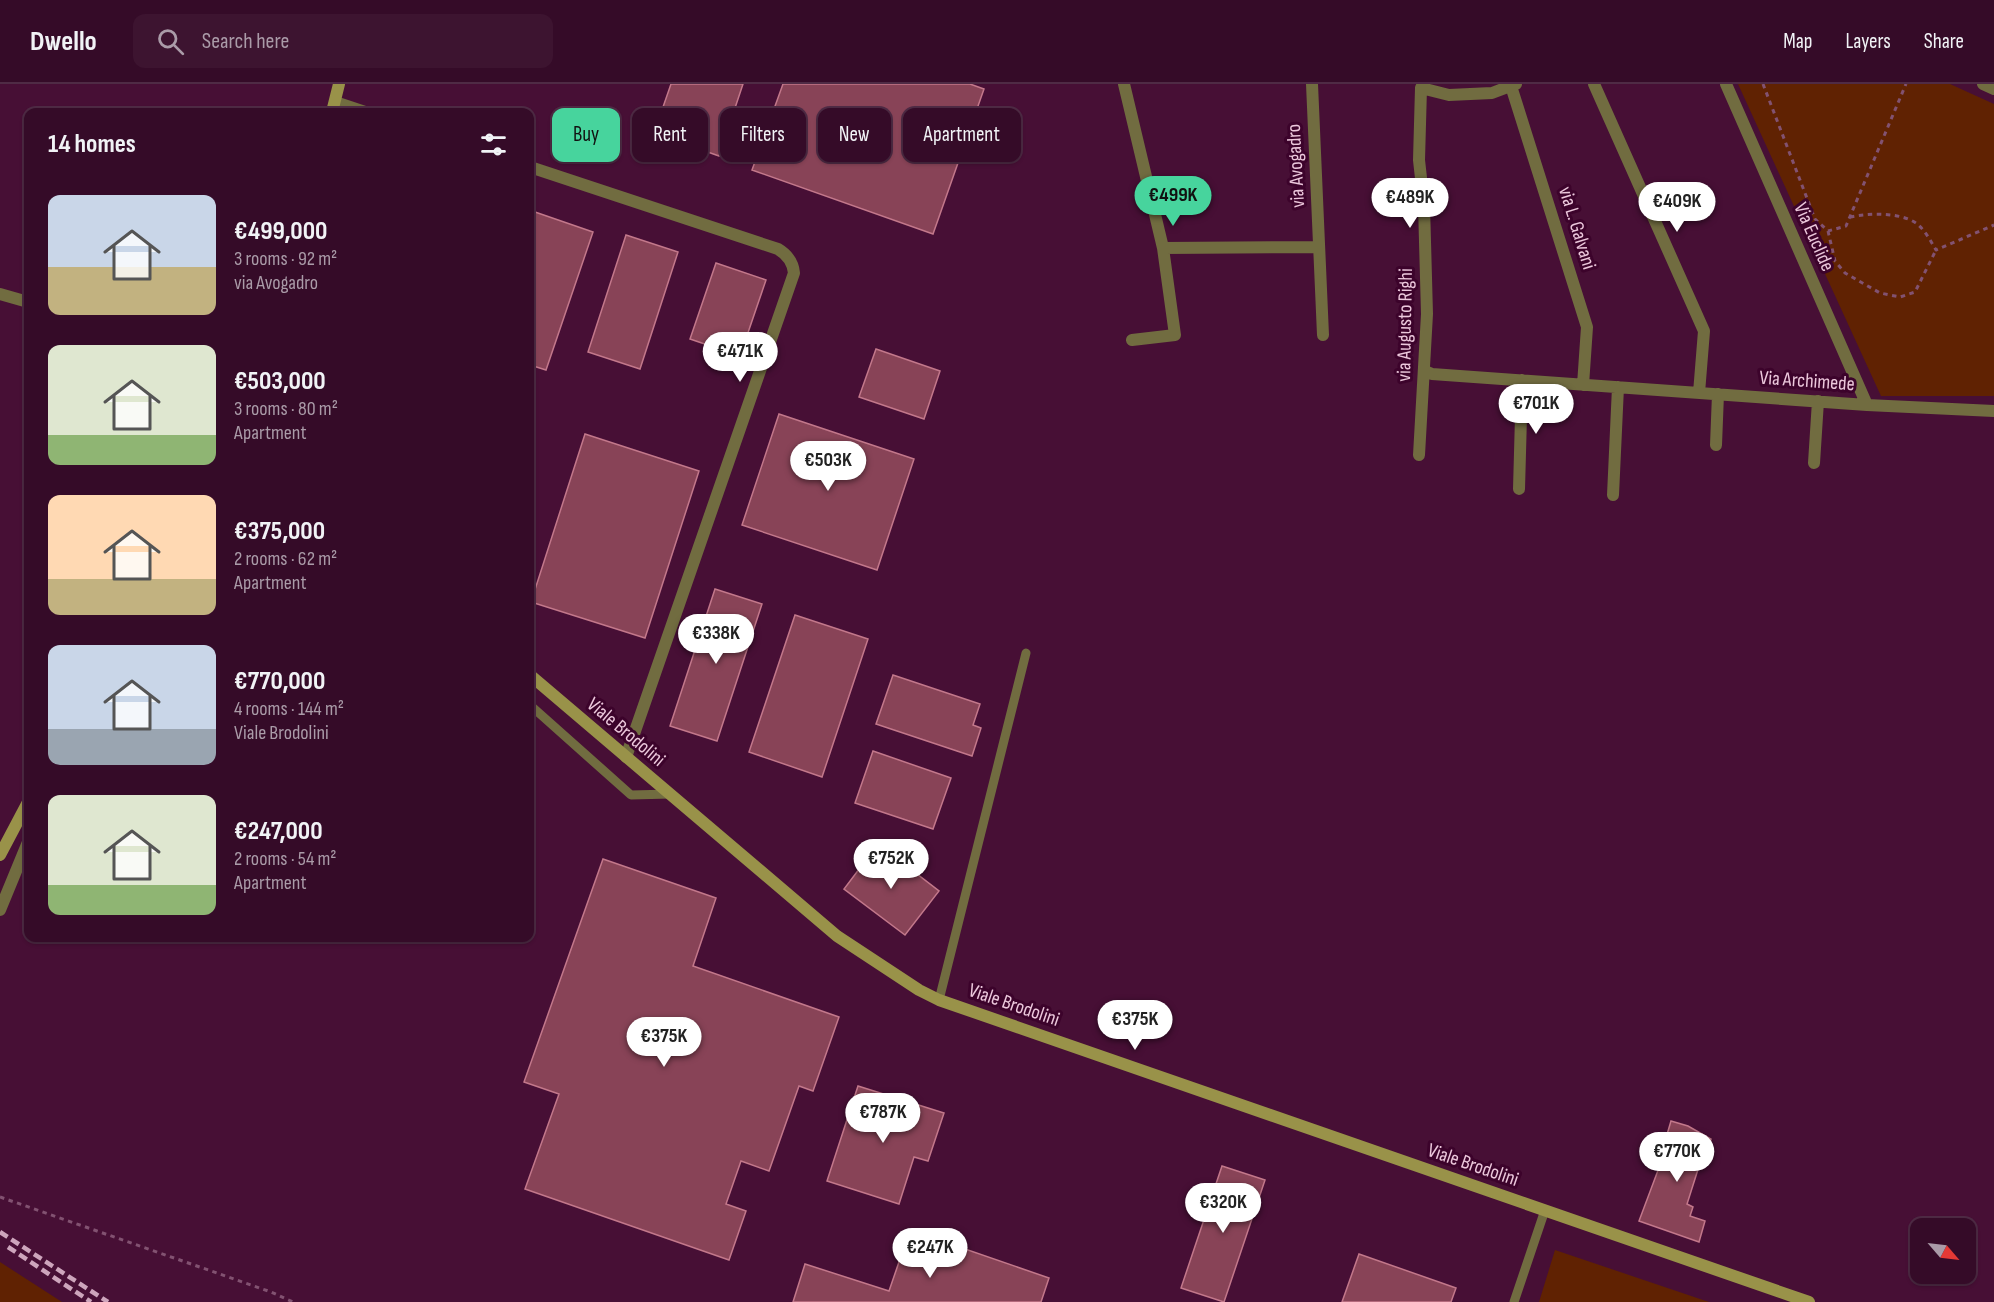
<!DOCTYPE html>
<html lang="en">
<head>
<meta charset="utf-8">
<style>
  body { margin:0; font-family:"Sofia Sans Condensed",sans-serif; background:#3d1430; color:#f1f3f6; height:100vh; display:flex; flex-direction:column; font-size:22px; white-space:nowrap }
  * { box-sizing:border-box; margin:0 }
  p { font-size:20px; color:#aa9ba8 }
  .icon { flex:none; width:33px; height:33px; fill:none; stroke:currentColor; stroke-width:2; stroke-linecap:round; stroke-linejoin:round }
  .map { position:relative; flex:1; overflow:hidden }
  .details { position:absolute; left:24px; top:24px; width:510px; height:834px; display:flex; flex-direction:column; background:#350b28; border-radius:12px; box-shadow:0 2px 4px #0004,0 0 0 2px #4f2b45 }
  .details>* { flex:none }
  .top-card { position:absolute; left:552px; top:24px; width:570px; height:54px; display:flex; gap:12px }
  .needle { width:39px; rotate:118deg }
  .buttons { position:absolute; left:1910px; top:1134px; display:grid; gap:12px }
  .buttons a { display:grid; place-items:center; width:66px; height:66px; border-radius:12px; background:#350b28; box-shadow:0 2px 4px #0004,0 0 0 2px #4f2b45; font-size:30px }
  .price { position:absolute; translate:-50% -51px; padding:0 14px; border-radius:21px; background:#fff; color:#222; font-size:20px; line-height:39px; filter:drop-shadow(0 2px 3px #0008) }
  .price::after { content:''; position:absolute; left:50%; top:36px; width:18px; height:14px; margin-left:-9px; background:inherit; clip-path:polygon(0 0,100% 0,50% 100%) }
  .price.selected { background:#47d49d; color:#111 }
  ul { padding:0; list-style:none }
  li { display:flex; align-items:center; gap:18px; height:150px; padding:0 24px }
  li span { display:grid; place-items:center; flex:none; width:168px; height:120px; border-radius:12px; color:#555 }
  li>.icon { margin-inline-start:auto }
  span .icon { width:72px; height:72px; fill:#fffc; stroke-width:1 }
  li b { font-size:26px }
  h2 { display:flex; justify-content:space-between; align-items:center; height:72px; padding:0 24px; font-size:26px }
  .chip { padding:0 21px; border-radius:12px; background:#350b28; box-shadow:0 2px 4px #0004,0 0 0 2px #4f2b45; font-size:21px; line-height:54px }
  .chip.selected { background:#47d49d; color:#111 }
  header { display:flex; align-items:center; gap:36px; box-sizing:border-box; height:84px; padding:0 30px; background:#350b28; border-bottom:2px solid #4f2b45 }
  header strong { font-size:28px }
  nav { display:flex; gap:33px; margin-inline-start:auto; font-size:21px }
  .search { width:420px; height:54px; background:#3d1430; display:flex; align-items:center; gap:15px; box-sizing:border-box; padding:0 21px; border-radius:12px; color:#aa9ba8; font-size:22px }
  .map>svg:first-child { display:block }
  .green { fill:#602202 }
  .building { fill:#884357; stroke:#c3788b; stroke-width:1.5 }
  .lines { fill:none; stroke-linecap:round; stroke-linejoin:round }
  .path { stroke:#825271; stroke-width:3; stroke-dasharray:4.5 4.5; stroke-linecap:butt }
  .lane { stroke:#716c40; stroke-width:9 }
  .street { stroke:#716c40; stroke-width:12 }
  .secondary { stroke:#999249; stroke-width:12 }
  .rail { stroke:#cda5bc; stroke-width:4.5; stroke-dasharray:9 4.5; stroke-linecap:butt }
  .labels { text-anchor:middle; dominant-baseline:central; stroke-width:6; stroke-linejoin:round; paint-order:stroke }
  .street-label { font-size:20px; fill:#ecc8dc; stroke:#3c032b }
</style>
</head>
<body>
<header>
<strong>Dwello</strong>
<div class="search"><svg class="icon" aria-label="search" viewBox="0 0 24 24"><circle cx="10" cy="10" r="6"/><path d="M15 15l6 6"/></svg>Search here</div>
<nav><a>Map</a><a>Layers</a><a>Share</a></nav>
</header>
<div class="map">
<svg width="1994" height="1218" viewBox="0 0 1994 1218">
  <rect width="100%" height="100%" fill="#470f35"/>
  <!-- green -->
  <path class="green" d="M1738,0h212l44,20v292h-113z
    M1555,1166l154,52h-170z
    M0,1178l62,40h-62z"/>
  <!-- building -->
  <path class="building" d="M671,0h72l-24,72 -65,-23z
    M783,0h187l14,5 -51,145 -181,-64z
    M535,128l58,20 -47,138 -16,-5v-138z
    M626,151l52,17 -38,117 -52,-17z
    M716,179l50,17 -26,76 -50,-17z
    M876,265l64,22 -16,48 -65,-22z
    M779,330l135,45 -37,111 -135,-45z
    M585,350l114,37 -54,167 -114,-36z
    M715,505l47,15 -45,137 -47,-15z
    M795,531l73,24 -46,138 -73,-25z
    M893,591l87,29 -7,21 8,3 -9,28 -96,-32z
    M873,667l78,27 -18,51 -78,-26z
    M878,760l61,47 -34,44 -61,-46z
    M603,775l113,39 -23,68 146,51 -26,74 -14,-5 -30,85 -28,-10 -15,43 20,7 -17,49 -204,-71 34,-95 -35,-12z
    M858,1002l86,27 -16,48 -14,-4 -15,47 -72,-23z
    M1671,1037l17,5 23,13 -8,23 -2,-2 -14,44 6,3 -3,9 15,5 -6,21 -60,-21 27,-72 -3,-1z
    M1222,1082l43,14 -41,122 -43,-14z
    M910,1146l139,48 -8,24h-248l12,-38 84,27z
    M1359,1170l97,34 -5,14h-109z"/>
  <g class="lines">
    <!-- path -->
    <path class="path" d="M1763,0l52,135 13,12 18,-5 60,-142
      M1850,133c19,-4 49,-5 66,6 9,7 14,17 20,27l58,-25
      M1828,147l7,30 10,12 35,20 20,4 15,-5 21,-42
      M0,1113l271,95 22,10"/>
    <!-- lane -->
    <path class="lane" d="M530,621l101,90 40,-1
      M939,916l87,-347
      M1514,1218l31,-92"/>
    <!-- street -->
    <path class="street" d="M1124,0l39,164 156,-1
      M1312,0l11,251
      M1594,0l110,247 -5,62
      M1726,0l141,321
      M1983,0l11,5
      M1511,2l76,241 -4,58
      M1421,4l28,7 43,-2 24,-9
      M335,18l30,10
      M530,83l248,82c10,6 15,13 16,24l-168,484
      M0,210l28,8
      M1132,256l43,-5 -12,-87
      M1425,287l7,3 435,31 127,6
      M1716,361l2,-51
      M1419,371l8,-141 -3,-109 -5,-45 2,-72 2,-4
      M1814,379l4,-62
      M1519,405l3,-109
      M1613,411l5,-108
      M0,826l28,-68"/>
    <!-- secondary -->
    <path class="secondary" d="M332,28l7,-28
      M530,591l307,261 82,54 20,10 870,302
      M0,771l28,-53"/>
    <!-- rail -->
    <path class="rail" d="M0,1148l108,70
      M8,1163l83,55"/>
  </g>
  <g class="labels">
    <!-- street labels -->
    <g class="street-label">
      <text transform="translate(1296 82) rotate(-93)">via Avogadro</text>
      <text transform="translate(1577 144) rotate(73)">via L. Galvani</text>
      <text transform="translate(1814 153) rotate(66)">Via Euclide</text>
      <text transform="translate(1405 241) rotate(-89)">via Augusto Righi</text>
      <text transform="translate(1807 297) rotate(4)">Via Archimede</text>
      <text transform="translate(626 648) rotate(40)">Viale Brodolini</text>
      <text transform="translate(1014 921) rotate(19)">Viale Brodolini</text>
      <text transform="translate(1473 1081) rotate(19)">Viale Brodolini</text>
    </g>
  </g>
</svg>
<div class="buttons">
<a><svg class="needle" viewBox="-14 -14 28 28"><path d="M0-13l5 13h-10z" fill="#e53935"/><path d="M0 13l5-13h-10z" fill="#aa9ba8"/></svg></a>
</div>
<b class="price selected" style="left:1173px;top:143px">€499K</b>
<b class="price" style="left:1410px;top:145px">€489K</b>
<b class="price" style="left:1677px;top:149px">€409K</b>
<b class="price" style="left:740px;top:299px">€471K</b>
<b class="price" style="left:1536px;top:351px">€701K</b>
<b class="price" style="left:828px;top:408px">€503K</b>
<b class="price" style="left:716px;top:581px">€338K</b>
<b class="price" style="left:891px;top:806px">€752K</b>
<b class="price" style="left:1135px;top:967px">€375K</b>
<b class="price" style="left:664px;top:984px">€375K</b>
<b class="price" style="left:883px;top:1060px">€787K</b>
<b class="price" style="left:1677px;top:1099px">€770K</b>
<b class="price" style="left:1223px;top:1150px">€320K</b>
<b class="price" style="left:930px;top:1195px">€247K</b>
<div class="top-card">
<a class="chip selected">Buy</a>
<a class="chip">Rent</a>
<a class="chip">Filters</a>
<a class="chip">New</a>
<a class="chip">Apartment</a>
</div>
<section class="details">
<h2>14 homes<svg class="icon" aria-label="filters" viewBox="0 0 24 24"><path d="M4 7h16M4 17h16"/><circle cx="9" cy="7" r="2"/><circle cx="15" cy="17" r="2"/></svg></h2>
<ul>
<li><span style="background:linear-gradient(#c9d6e8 60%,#c2b280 0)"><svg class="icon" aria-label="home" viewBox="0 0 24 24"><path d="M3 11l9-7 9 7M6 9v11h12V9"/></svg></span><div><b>€499,000</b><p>3 rooms · 92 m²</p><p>via Avogadro</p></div></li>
<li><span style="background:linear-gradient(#dfe7d0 75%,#8fb573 0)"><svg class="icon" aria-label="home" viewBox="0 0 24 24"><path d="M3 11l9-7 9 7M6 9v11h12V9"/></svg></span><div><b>€503,000</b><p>3 rooms · 80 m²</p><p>Apartment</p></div></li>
<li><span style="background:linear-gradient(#ffd9b3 70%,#c2b280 0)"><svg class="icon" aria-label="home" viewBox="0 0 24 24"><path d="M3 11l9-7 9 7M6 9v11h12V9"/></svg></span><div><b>€375,000</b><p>2 rooms · 62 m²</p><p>Apartment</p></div></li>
<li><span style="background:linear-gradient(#c9d6e8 70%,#9aa5b1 0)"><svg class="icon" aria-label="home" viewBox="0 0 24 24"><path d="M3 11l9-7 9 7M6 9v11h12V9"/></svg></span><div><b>€770,000</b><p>4 rooms · 144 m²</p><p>Viale Brodolini</p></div></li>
<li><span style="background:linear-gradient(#dfe7d0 75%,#8fb573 0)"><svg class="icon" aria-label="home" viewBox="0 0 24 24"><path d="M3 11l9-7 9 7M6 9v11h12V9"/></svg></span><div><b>€247,000</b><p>2 rooms · 54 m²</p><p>Apartment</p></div></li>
</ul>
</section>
</div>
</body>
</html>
